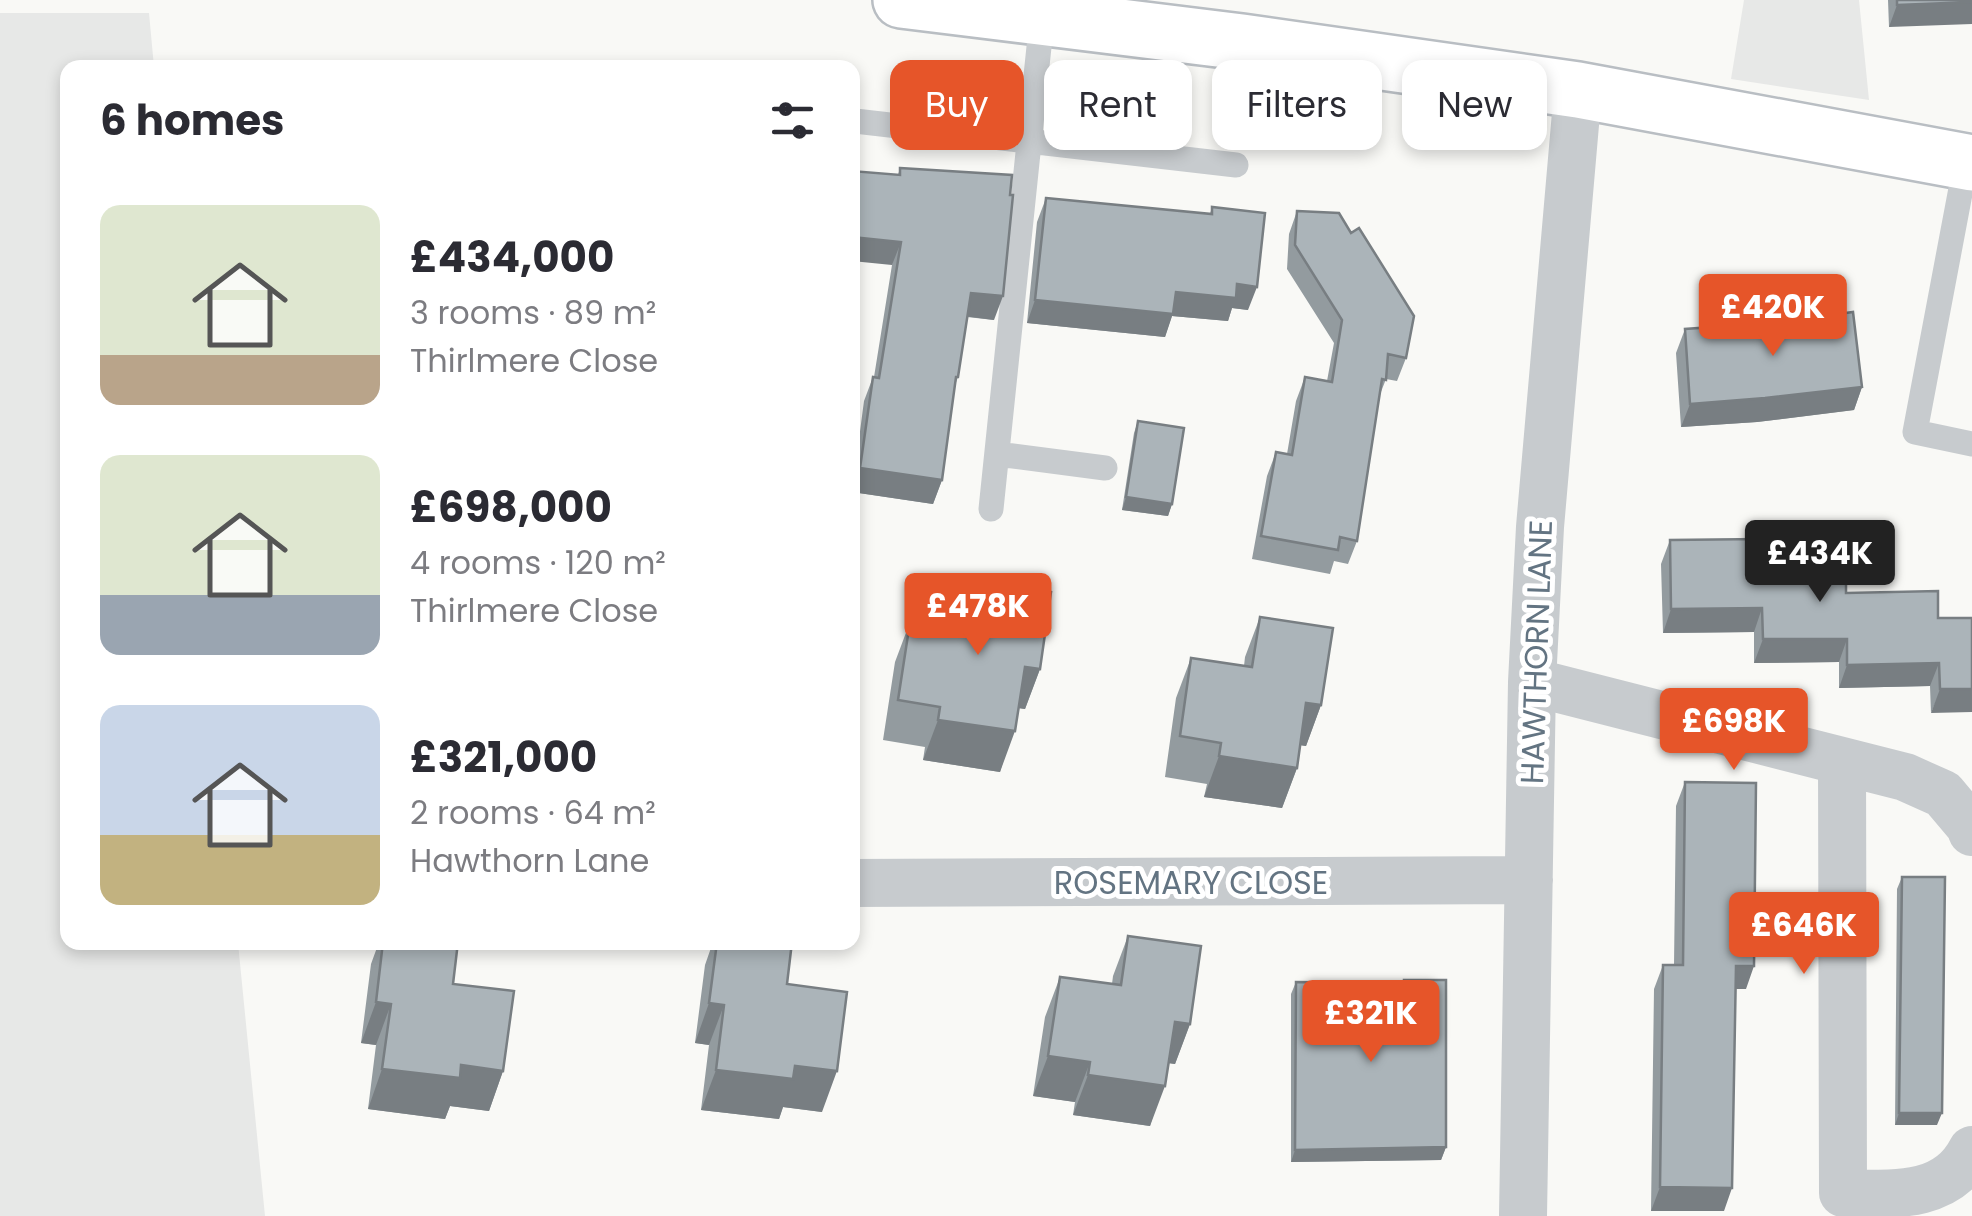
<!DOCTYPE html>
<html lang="en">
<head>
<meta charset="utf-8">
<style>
  body { margin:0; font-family:Poppins,sans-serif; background:#f2f2f3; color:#2b2b33; height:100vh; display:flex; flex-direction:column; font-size:38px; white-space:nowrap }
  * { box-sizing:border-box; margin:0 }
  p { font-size:32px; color:#7c7c81 }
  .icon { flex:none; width:55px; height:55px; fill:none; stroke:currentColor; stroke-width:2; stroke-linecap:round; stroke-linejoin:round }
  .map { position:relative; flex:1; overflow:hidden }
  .panel { position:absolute; left:60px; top:60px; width:800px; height:890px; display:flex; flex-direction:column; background:#fff; border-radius:20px; box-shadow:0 5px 15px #0003 }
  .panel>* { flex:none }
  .hud { position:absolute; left:890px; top:60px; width:930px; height:90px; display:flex; gap:20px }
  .price { position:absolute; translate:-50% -85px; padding:0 22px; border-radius:10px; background:#e65529; color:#fff; font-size:32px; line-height:65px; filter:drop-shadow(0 2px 5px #0008) }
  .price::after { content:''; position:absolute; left:50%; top:60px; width:30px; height:22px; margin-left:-15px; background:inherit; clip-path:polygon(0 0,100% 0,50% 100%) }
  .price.on { background:#222; color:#fff }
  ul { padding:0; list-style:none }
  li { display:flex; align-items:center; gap:30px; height:250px; padding:0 40px }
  li span { display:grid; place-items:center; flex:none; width:280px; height:200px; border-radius:20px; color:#555 }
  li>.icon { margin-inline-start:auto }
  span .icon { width:120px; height:120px; fill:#fffc; stroke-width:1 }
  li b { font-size:42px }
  h2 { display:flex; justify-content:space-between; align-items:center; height:120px; padding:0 40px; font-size:42px }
  .tag { padding:0 35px; border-radius:20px; background:#fff; box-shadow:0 5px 15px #0003; font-size:35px; line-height:90px }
  .tag.on { background:#e65529; color:#fff }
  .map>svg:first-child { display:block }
  .built { fill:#e7e8e7 }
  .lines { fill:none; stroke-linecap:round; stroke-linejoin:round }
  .secondary-casing { stroke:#b9bec3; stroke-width:60 }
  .lane { stroke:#c7cbce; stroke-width:25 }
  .street { stroke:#c7cbce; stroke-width:48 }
  .secondary { stroke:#fff; stroke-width:55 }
  .wall { fill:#939b9f }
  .shaded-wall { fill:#787e82 }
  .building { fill:#abb4b9; stroke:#787e82; stroke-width:2.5 }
  .labels { text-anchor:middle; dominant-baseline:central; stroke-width:10; stroke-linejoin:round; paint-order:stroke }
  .street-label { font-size:32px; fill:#637482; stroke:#fff }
</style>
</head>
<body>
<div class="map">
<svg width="1972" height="1216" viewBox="0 0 1972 1216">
  <rect width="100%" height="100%" fill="#f9f9f6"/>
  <!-- built -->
  <path class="built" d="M1744,0h115l10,100 -138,-21z
    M0,13h149l5,54 -86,1v874l170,1 27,273h-265z"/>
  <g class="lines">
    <defs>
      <path id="secondary" d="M901,0l341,42 336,48 394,73"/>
    </defs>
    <!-- secondary casing -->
    <use href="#secondary" class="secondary-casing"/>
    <!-- lane -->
    <path class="lane" d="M855,121l381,44
      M1966,162l-51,270 57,12
      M997,454l108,14
      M991,509l51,-491"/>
    <!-- street -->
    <path class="street" d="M1532,682l373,95 38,17 27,32 2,6
      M1842,761l1,432c48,1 104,7 129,-43
      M852,883l677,-3
      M1523,1216l9,-534 8,-155 38,-437"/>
    <!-- secondary -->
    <use href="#secondary" class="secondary"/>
  </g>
  <!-- wall -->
  <path class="wall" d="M1888,0h84l-83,27z
    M900,168l94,152 -27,-3 -9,60 -3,8 -13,95 -9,24 -81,-12 12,-91 9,-24h1l18,-112 6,-90z
    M1046,198l164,16 2,-7 36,103 -16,-2 -4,13 -56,-5 -7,21 -138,-14 10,-101z
    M1297,211l109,147 -9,23 -11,-2 -7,18 -22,144 -9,23 -14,-3 -4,13 -78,-15 15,-83 9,-24 11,2 9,-53 9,-24 22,4 7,-38 -47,-74 2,-35z
    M1685,329l177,58 -8,23 -97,12 -76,5 -5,-74z
    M1138,421l34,83 -4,12 -46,-6 12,-77z
    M1670,540l91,3 85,50 92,25h34l-41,95 -1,-27 -91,2v-26l-85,1v-31l-91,1 -2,-69z
    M978,581l62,88 -15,40 -6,-1 -19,64 -77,-12 2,-13 -42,-7 12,-78 15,-40 52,7 2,-8z
    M1260,617l61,88 -15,41 -6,-1 -3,23 -15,40 -78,-11 3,-13 -42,-7 11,-79 15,-40 53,8 1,-9z
    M1685,782l61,207h-11l-11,222h-73l3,-222 9,-24h11l2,-159z
    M1902,877l35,248h-42l2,-236z
    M1128,936l62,88 -15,40 -6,-1 -19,63 -77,-11 2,-13 -42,-6 12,-79 15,-40 52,7 1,-8z
    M379,942h79l-5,42 50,87 -14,40 -39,-5 -5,13 -77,-10 8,-64 -15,-2 10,-79z
    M713,942h79l-5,42 35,128 -39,-5 -4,12 -78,-9 8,-65 -14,-2 10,-78z
    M1296,982l150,165 -5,13 -150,2v-168z"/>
  <!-- shaded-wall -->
  <path class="shaded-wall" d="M1972,2v22l-83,3 8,-22z
    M852,237l49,5 -9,23 -40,-4z
    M1237,284l20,3 -9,23 -16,-2 -4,13 -56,-5 -7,21 -138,-14 8,-23 141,-8z
    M971,293l32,3 -9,24 -31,-4z
    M1862,387l-8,23 -97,12 -76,5 9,-23z
    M860,468l82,12 -9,24 -81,-12z
    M1126,497l46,7 -4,12 -46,-6z
    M1762,608l-8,24 -91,1 8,-24z
    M1763,639h84l-8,23 -85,1z
    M1939,663l-9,23 -91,2 8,-23z
    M1025,667l15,2 -15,40 -15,-2z
    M1940,689h32v23l-41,1z
    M1306,703l15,2 -15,41 -14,-2z
    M938,720l77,11 -15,41 -77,-12z
    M1219,756l78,12 -15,40 -78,-11z
    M1736,966h18l-8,23h-19z
    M376,1002l15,2 -15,41 -15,-2z
    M709,1003l15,2 -15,40 -14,-2z
    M1175,1022l15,2 -15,40 -15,-2z
    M1048,1056l42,6 -15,40 -42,-6z
    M461,1065l42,6 -14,40 -39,-5 -5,13 -77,-10 14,-40z
    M795,1066l42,5 -15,41 -39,-5 -4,12 -78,-9 15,-40z
    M1088,1075l77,11 -15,40 -77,-11z
    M1899,1113h43l-5,12h-42z
    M1446,1147l-5,13 -150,2 4,-12z
    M1660,1187l72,1 -8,23h-73z"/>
  <!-- building -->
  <path class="building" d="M1897,0h75v2l-75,3z
    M900,168l112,7 -2,20h3l-10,101 -32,-3 -13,84h-2l-14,103 -82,-12 13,-91 6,1 22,-136 -49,-5v-66l48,4z
    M1046,198l166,16v-7l53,6 -8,74 -20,-3 -1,14 -60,-6 -3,22 -138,-14z
    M1297,211l42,2 12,20 8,-5 55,88 -8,42 -18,-4 -2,26 -4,-1 -25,162 -17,-4 -2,13 -77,-14 15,-84 16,3 13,-78 27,5 10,-62 -47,-75z
    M1853,312l9,75 -97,11 -75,6 -5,-75 97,-7z
    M1138,421l46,7 -12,76 -46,-7z
    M1761,539v4l42,-1v26l43,-2v27l92,-2v27h34v71h-32l-1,-26 -92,2v-26h-84l-1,-31 -91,1 -1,-69z
    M978,581l73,11 -11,77 -15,-2 -10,64 -77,-11 2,-13 -42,-7 12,-78 61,9z
    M1260,617l73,11 -12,77 -15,-2 -9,65 -78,-12 2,-13 -41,-7 11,-78 61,9z
    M1685,782l71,1 -2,183h-18l-4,222 -72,-1 3,-222h20z
    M1902,877h43l-3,236h-43z
    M1128,936l73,10 -11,78 -15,-2 -10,64 -77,-11 2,-13 -42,-6 12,-79 61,8z
    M383,942h75l-5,42 61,7 -11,80 -42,-6 -1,13 -78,-9 9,-65 -15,-2z
    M717,942h75l-5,42 60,8 -10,79 -42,-5 -2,13 -77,-9 8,-65 -15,-2z
    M1404,980h42v167l-151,3 1,-168 108,1z"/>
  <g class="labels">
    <!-- street labels -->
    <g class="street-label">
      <text transform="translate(1536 652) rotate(-88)">HAWTHORN LANE</text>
      <text x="1191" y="882">ROSEMARY CLOSE</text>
    </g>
  </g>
</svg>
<b class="price" style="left:1773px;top:359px">£420K</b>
<b class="price on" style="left:1820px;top:605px">£434K</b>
<b class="price" style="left:978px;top:658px">£478K</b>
<b class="price" style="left:1734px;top:773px">£698K</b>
<b class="price" style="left:1804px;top:977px">£646K</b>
<b class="price" style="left:1371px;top:1065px">£321K</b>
<div class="hud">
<a class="tag on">Buy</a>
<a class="tag">Rent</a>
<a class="tag">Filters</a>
<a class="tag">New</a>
</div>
<section class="panel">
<h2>6 homes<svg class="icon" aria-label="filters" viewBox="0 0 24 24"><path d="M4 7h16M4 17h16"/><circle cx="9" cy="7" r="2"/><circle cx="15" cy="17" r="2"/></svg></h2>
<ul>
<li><span style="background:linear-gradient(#dfe7d0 75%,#b9a48a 0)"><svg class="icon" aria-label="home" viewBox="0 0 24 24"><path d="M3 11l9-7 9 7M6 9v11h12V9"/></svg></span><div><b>£434,000</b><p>3 rooms · 89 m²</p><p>Thirlmere Close</p></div></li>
<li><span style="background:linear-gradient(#dfe7d0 70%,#9aa5b1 0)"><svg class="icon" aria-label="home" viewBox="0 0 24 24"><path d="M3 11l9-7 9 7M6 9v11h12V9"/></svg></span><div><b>£698,000</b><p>4 rooms · 120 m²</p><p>Thirlmere Close</p></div></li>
<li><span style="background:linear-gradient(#c9d6e8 65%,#c2b280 0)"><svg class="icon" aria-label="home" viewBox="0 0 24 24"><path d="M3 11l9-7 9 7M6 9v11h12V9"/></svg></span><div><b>£321,000</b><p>2 rooms · 64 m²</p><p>Hawthorn Lane</p></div></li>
</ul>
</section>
</div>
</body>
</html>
